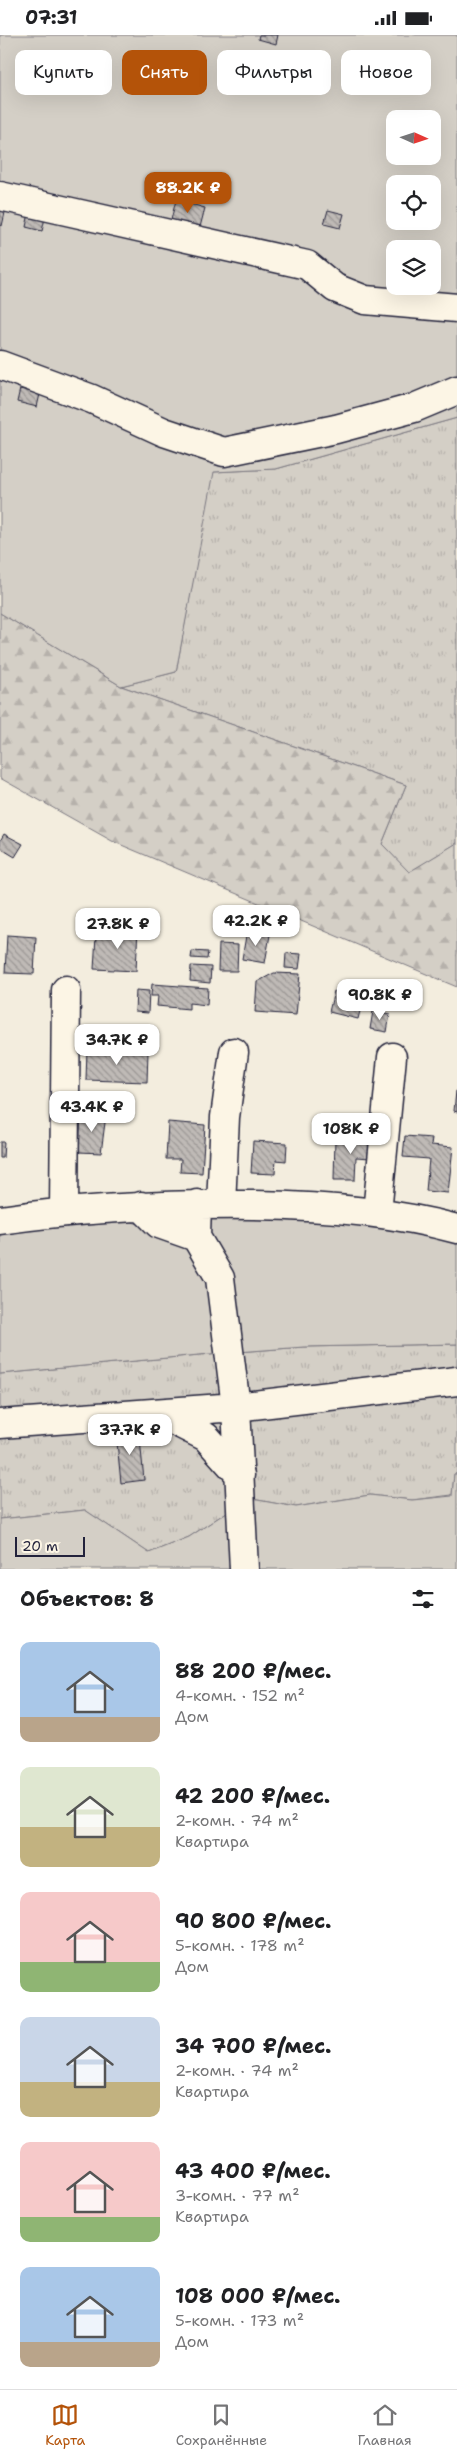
<!DOCTYPE html>
<html lang="ru">
<head>
<meta charset="utf-8">
<style>
  body { margin:0; font-family:"Shantell Sans",sans-serif; background:#f6f6f6; color:#202124; height:100vh; display:flex; flex-direction:column; font-size:19px; white-space:nowrap }
  * { box-sizing:border-box; margin:0 }
  p { font-size:16px; color:#757577 }
  .icon { flex:none; width:28px; height:28px; fill:none; stroke:currentColor; stroke-width:2; stroke-linecap:round; stroke-linejoin:round }
  .map { position:relative; height:1534px; overflow:hidden }
  .side { display:flex; flex-direction:column; background:#fff; flex:1 }
  .side>* { flex:none }
  .banner { position:absolute; left:15px; top:15px; width:428px; height:45px; display:flex; gap:10px }
  .needle { width:32px; rotate:93deg }
  .controls { position:absolute; left:386px; top:75px; display:grid; gap:10px }
  .controls a { display:grid; place-items:center; width:55px; height:55px; border-radius:10px; background:#fff; box-shadow:0 5px 20px #0002; font-size:25px }
  .scale { position:absolute; left:15px; bottom:12px; width:70px; box-sizing:border-box; padding-left:5px; border:2px solid #22223b; border-top:0; font-size:14px; line-height:18px; white-space:nowrap; color:#22223b; -webkit-text-stroke:4px #fcf5e5; paint-order:stroke }
  .price { position:absolute; translate:-50% -42px; padding:0 11px; border-radius:10px; background:#fff; color:#222; font-size:16px; line-height:32px; filter:drop-shadow(0 1px 2px #0008) }
  .price::after { content:''; position:absolute; left:50%; top:30px; width:15px; height:11px; margin-left:-8px; background:inherit; clip-path:polygon(0 0,100% 0,50% 100%) }
  .price.active { background:#b45309; color:#fff }
  ul { padding:0; list-style:none }
  li { display:flex; align-items:center; gap:15px; height:125px; padding:0 20px }
  li span { display:grid; place-items:center; flex:none; width:140px; height:100px; border-radius:10px; color:#555 }
  li>.icon { margin-inline-start:auto }
  span .icon { width:60px; height:60px; fill:#fffc; stroke-width:1 }
  li b { font-size:21px }
  h2 { display:flex; justify-content:space-between; align-items:center; height:60px; padding:0 20px; font-size:21px }
  .chip { padding:0 18px; border-radius:10px; background:#fff; box-shadow:0 5px 20px #0002; font-size:18px; line-height:45px }
  .chip.active { background:#b45309; color:#fff }
  .status { display:flex; justify-content:space-between; align-items:center; height:35px; padding:0 25px; background:#fff; direction:ltr }
  .status svg { height:14px; fill:currentColor }
  .tab-bar { display:flex; justify-content:space-around; align-items:center; height:70px; border-top:1px solid #e0e0e0; background:#fff; font-size:14px; color:#757577 }
  .tab-bar a { display:grid; justify-items:center; gap:2px }
  .tab-bar .active { color:#b45309 }
  .map>svg:first-child { display:block }
  .grass { fill:url(#grass-tufts); stroke:#7b7880 }
  .forest { fill:url(#forest-firs); stroke:#7b7880 }
  .garden { fill:#d4cfc6; stroke:#7b7880; fill-rule:evenodd }
  .building { fill:url(#building-back-hatch); stroke:#22223b }
  .lines { fill:none; stroke-linecap:round; stroke-linejoin:round }
  .minor-casing { stroke:#22223b; stroke-width:31 }
  .minor { stroke:#fcf5e5; stroke-width:28 }
</style>
</head>
<body>
<div class="status"><b>07:31</b><svg viewBox="0 0 49 12"><path d="M0 12V9h3v3zM5 12V6h3v6zM10 12V3h3v9zM15 12V0h3v12zM26 1h20v11H26zM47 4h2v5h-2z"/></svg></div>
<div class="map">
<svg width="457" height="1534" viewBox="0 0 457 1534">
  <defs>
    <pattern id="grass-tufts" width="24" height="20" patternUnits="userSpaceOnUse" patternTransform="scale(1.25)"><rect width="24" height="20" fill="#d4cfc6"/><path d="M3 7l-1-3M5 7V3M7 7l1-3M15 17l-1-3M17 17v-4M19 17l1-3" fill="none" stroke="#b6b1ab"/></pattern>
    <pattern id="forest-firs" width="22" height="20" patternUnits="userSpaceOnUse" patternTransform="scale(1.25)"><rect width="22" height="20" fill="#d4cfc6"/><path d="M5 1l3.5 6h-7zM16 11l3.5 6h-7z" fill="#b6b1ab"/></pattern>
    <pattern id="building-back-hatch" width="6" height="6" patternUnits="userSpaceOnUse" patternTransform="scale(1.25)"><rect width="6" height="6" fill="#bfbab6"/><path d="M-1 5l2 2M0 0l6 6M5-1l2 2" fill="none" stroke="#9b9795"/></pattern>
  </defs>
  <rect width="100%" height="100%" fill="#f3edde"/>
  <filter id="ink" filterUnits="userSpaceOnUse"><feTurbulence type="fractalNoise" baseFrequency=".02" numOctaves="2"/><feDisplacementMap in="SourceGraphic" scale="10" xChannelSelector="R" yChannelSelector="G"/><feConvolveMatrix kernelMatrix="1 2 1 2 8 2 1 2 1" color-interpolation-filters="sRGB"/></filter>
  <g filter="url(#ink)">
    <!-- grass -->
    <path class="grass" d="M457,383v425l-48,30 -27,-29 24,-59 -285,-99 55,-14 37,-200 63,-3z
      M457,1309v130h-3l-2,21 -40,5 -42,-5 -74,12 -44,-8 -1,-78 -13,-69 66,-5z
      M220,1318l13,155 -44,29 -40,16 -64,-43 -85,9v-145z"/>
    <!-- forest -->
    <path class="forest" d="M0,578l121,73 285,99 -24,59 27,28 48,-29v144l-345,-146 -112,-63z"/>
    <!-- garden -->
    <path class="garden" d="M0,0h457v383l-181,51 -62,3 -38,200 -55,14 -121,-73zM395,84h37v37h-37zM395,149h37v37h-37zM395,214h37v37h-37z
      M320,1178l137,23v108l-153,3 -66,5 -33,-118 2,-15z
      M116,1182c34,11 76,20 93,56 6,12 9,63 11,80l-220,21v-148z
      M454,1439h3v95h-205v-70l44,8 74,-12 42,5 40,-4z
      M233,1473l1,61h-234v-50l85,-9 64,43 40,-16z"/>
    <!-- building -->
    <path class="building" d="M259,0h19l-2,9 -18,-5z
      M176,165l29,8 -5,19 -29,-7z
      M0,171l6,2 -4,18 -2,-1z
      M328,175l16,4 -4,14 -16,-4z
      M29,178l16,5 -3,13 -16,-4z
      M20,354l20,5 -3,13 -20,-5z
      M4,799l19,10 -8,13 -15,-9v-7z
      M116,890l22,1 -2,45 -42,-2 2,-33 19,1z
      M247,895l23,5 -5,28 -23,-4z
      M7,900l29,2 -2,37 -29,-1z
      M219,909l19,1 -1,26h-19z
      M192,916l16,1 -1,7 -16,-1z
      M286,918l15,1 -2,15 -14,-1z
      M191,931l20,1 -1,16 -20,-2z
      M274,938l26,1 -4,41 -41,-3 2,-30z
      M152,949l56,4 -1,17 -18,-2v6l-32,-3 1,-10h-7z
      M136,955l13,1 -1,22 -13,-1z
      M334,956l29,8 -5,20 -29,-7z
      M373,976l17,3 -3,18 -17,-3z
      M87,1014l61,3 -1,30 -61,-2z
      M456,1056h1v21l-3,-1z
      M81,1078l25,2 -5,38 -22,-1z
      M168,1087l37,3 -3,48 -22,-1 1,-13h-15z
      M358,1094l13,1 -1,28 -14,-1 -1,23h-21l1,-42 23,1z
      M405,1101l27,2 -1,7 22,2 -5,46 -22,-2 3,-32 -26,-2z
      M253,1106l34,2 -1,18 -10,-1 -1,14 -24,-1z
      M0,1107h4l-1,16h-3z
      M139,1394l5,51 -23,3 -5,-51z"/>
    <g class="lines">
      <defs>
        <path id="minor" d="M0,161l307,69 28,23 30,12 92,8
          M0,330l92,34 72,33 60,20 112,-23 78,-21 43,-18
          M197,1169l-1,33 24,41 16,129 8,162
          M221,1170l4,-88 9,-65
          M141,1171l18,18 37,13
          M64,1176l2,-221
          M377,1178l15,-156
          M0,1185c85,-12 168,-16 254,-15 68,1 137,6 203,24
          M158,1378l48,24 34,38
          M0,1389l236,-17 221,-26"/>
      </defs>
      <!-- minor casing -->
      <use href="#minor" class="minor-casing"/>
      <!-- minor -->
      <use href="#minor" class="minor"/>
    </g>
  </g>
</svg>
<div class="controls">
<a><svg class="needle" viewBox="-14 -14 28 28"><path d="M0-13l5 13h-10z" fill="#e53935"/><path d="M0 13l5-13h-10z" fill="#757577"/></svg></a>
<a><svg class="icon" aria-label="locate" viewBox="0 0 24 24"><circle cx="12" cy="12" r="6"/><path d="M12 2v4M12 18v4M2 12h4M18 12h4"/></svg></a>
<a><svg class="icon" aria-label="layers" viewBox="0 0 24 24"><path d="M12 4l9 5-9 5-9-5zM3 14l9 5 9-5"/></svg></a>
</div>
<div class="scale">20 m</div>
<b class="price active" style="left:188px;top:179px">88.2K ₽</b>
<b class="price" style="left:256px;top:912px">42.2K ₽</b>
<b class="price" style="left:118px;top:915px">27.8K ₽</b>
<b class="price" style="left:380px;top:986px">90.8K ₽</b>
<b class="price" style="left:117px;top:1031px">34.7K ₽</b>
<b class="price" style="left:92px;top:1098px">43.4K ₽</b>
<b class="price" style="left:351px;top:1120px">108K ₽</b>
<b class="price" style="left:130px;top:1421px">37.7K ₽</b>
<div class="banner">
<a class="chip">Купить</a>
<a class="chip active">Снять</a>
<a class="chip">Фильтры</a>
<a class="chip">Новое</a>
</div>
</div>
<section class="side">
<h2>Объектов: 8<svg class="icon" aria-label="filters" viewBox="0 0 24 24"><path d="M4 7h16M4 17h16"/><circle cx="9" cy="7" r="2"/><circle cx="15" cy="17" r="2"/></svg></h2>
<ul>
<li><span style="background:linear-gradient(#a9c7e8 75%,#b9a48a 0)"><svg class="icon" aria-label="home" viewBox="0 0 24 24"><path d="M3 11l9-7 9 7M6 9v11h12V9"/></svg></span><div><b>88 200 ₽/мес.</b><p>4-комн. · 152 m²</p><p>Дом</p></div></li>
<li><span style="background:linear-gradient(#dfe7d0 60%,#c2b280 0)"><svg class="icon" aria-label="home" viewBox="0 0 24 24"><path d="M3 11l9-7 9 7M6 9v11h12V9"/></svg></span><div><b>42 200 ₽/мес.</b><p>2-комн. · 74 m²</p><p>Квартира</p></div></li>
<li><span style="background:linear-gradient(#f6c9c9 70%,#8fb573 0)"><svg class="icon" aria-label="home" viewBox="0 0 24 24"><path d="M3 11l9-7 9 7M6 9v11h12V9"/></svg></span><div><b>90 800 ₽/мес.</b><p>5-комн. · 178 m²</p><p>Дом</p></div></li>
<li><span style="background:linear-gradient(#c9d6e8 65%,#c2b280 0)"><svg class="icon" aria-label="home" viewBox="0 0 24 24"><path d="M3 11l9-7 9 7M6 9v11h12V9"/></svg></span><div><b>34 700 ₽/мес.</b><p>2-комн. · 74 m²</p><p>Квартира</p></div></li>
<li><span style="background:linear-gradient(#f6c9c9 75%,#8fb573 0)"><svg class="icon" aria-label="home" viewBox="0 0 24 24"><path d="M3 11l9-7 9 7M6 9v11h12V9"/></svg></span><div><b>43 400 ₽/мес.</b><p>3-комн. · 77 m²</p><p>Квартира</p></div></li>
<li><span style="background:linear-gradient(#a9c7e8 75%,#b9a48a 0)"><svg class="icon" aria-label="home" viewBox="0 0 24 24"><path d="M3 11l9-7 9 7M6 9v11h12V9"/></svg></span><div><b>108 000 ₽/мес.</b><p>5-комн. · 173 m²</p><p>Дом</p></div></li>
</ul>
</section>
<nav class="tab-bar">
<a class="active"><svg class="icon" aria-label="map" viewBox="0 0 24 24"><path d="M3 6l6-2 6 2 6-2v14l-6 2-6-2-6 2zM9 4v14M15 6v14"/></svg>Карта</a>
<a><svg class="icon" aria-label="saved" viewBox="0 0 24 24"><path d="M7 4h10v16l-5-4-5 4z"/></svg>Сохранённые</a>
<a><svg class="icon" aria-label="home" viewBox="0 0 24 24"><path d="M3 11l9-7 9 7M6 9v11h12V9"/></svg>Главная</a>
</nav>
</body>
</html>
